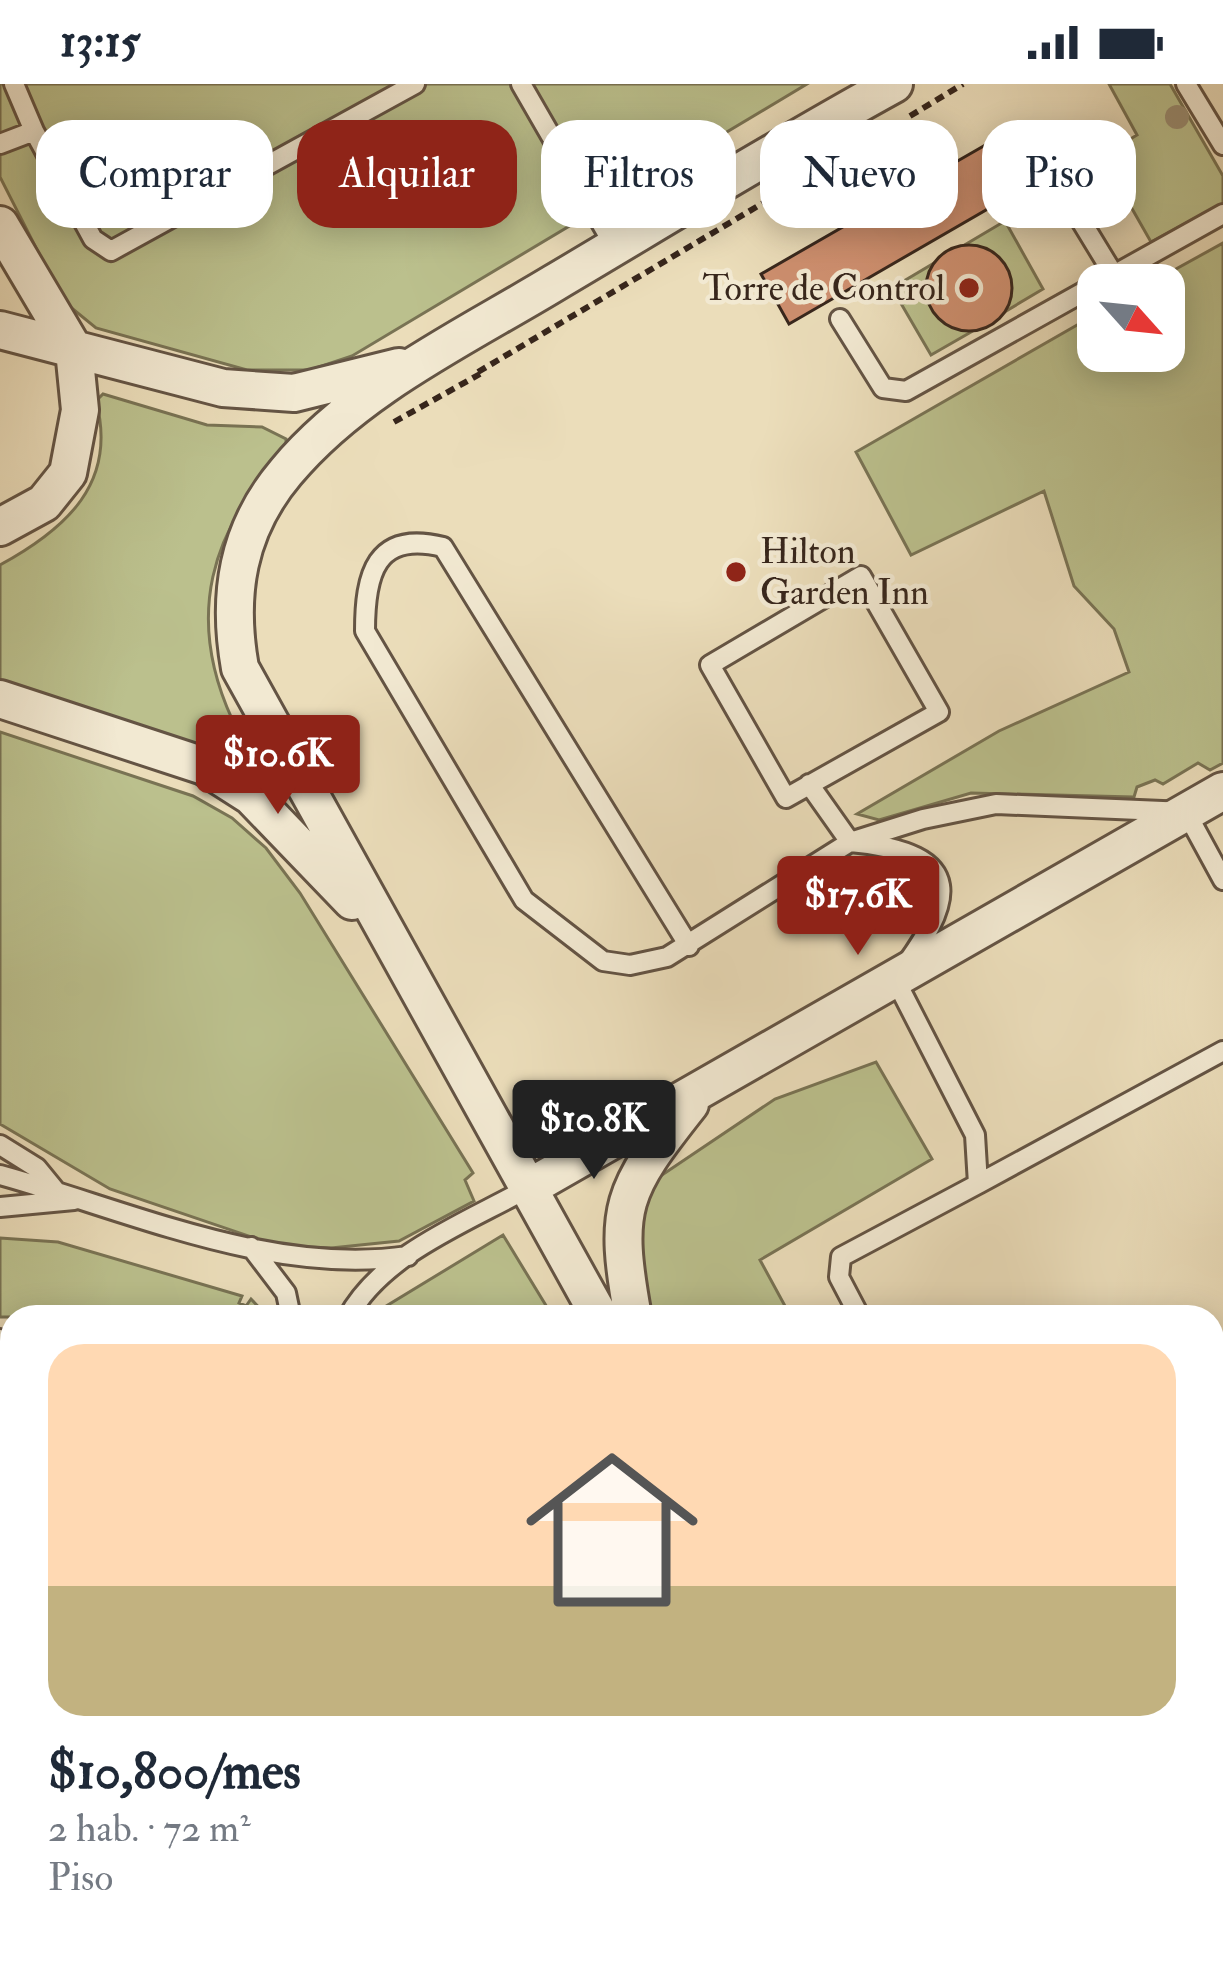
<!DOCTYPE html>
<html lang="es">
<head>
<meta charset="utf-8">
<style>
  body { margin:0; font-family:"IM FELL Double Pica",serif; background:#f6f6f7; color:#1f2937; height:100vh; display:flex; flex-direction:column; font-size:45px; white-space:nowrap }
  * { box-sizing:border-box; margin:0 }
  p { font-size:39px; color:#747a83 }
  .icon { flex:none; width:66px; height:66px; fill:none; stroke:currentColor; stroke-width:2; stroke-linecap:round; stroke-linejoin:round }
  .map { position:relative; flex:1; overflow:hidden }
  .side { position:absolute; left:0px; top:1221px; width:1224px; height:663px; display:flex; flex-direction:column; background:#fff; border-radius:36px 36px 0 0; box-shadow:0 6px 30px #0003 }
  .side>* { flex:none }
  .banner { position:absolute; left:36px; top:36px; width:1152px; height:108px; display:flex; gap:24px }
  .needle { width:78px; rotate:117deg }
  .fabs { position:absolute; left:1077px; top:180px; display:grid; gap:24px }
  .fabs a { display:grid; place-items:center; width:108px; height:108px; border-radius:24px; background:#fff; box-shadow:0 6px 30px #0003; font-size:60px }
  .price { position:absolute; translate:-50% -102px; padding:0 27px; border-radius:12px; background:#8f2418; color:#fff; font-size:39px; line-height:78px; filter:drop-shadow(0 3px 6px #0008) }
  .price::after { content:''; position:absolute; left:50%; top:72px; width:36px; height:27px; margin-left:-18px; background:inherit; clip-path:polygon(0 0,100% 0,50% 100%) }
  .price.active { background:#222; color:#fff }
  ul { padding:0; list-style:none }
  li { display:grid; align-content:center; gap:24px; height:636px; padding:0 48px }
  li span { display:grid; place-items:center; height:372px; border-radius:36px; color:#555 }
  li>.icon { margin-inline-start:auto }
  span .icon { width:216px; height:216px; fill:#fffc; stroke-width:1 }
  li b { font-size:51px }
  .pill { padding:0 42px; border-radius:36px; background:#fff; box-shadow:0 6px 30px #0003; font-size:42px; line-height:108px }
  .pill.active { background:#8f2418; color:#fff }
  .status { display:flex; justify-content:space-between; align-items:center; height:84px; padding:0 60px; background:#fff; direction:ltr }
  .status svg { height:33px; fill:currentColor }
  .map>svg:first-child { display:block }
  .green { fill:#bbc08d; stroke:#797354; stroke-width:3 }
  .building { fill:#ce8f6f; stroke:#37261c; stroke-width:3 }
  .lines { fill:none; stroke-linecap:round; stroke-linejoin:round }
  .service-casing { stroke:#645444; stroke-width:24 }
  .minor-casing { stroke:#645444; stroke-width:42 }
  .path { stroke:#37261c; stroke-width:6; stroke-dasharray:9 6; stroke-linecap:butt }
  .service { stroke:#f2e9d2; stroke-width:18 }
  .minor { stroke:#f2e9d2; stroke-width:36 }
  .tree { fill:#9a8d72 }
  .poi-dot { fill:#8f2418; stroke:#f2e9d2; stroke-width:4.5 }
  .labels { text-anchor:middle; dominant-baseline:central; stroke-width:9; stroke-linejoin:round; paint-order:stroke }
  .poi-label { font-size:36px; fill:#37261c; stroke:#f2e9d2; text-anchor:end }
</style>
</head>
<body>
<div class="status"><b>13:15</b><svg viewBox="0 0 49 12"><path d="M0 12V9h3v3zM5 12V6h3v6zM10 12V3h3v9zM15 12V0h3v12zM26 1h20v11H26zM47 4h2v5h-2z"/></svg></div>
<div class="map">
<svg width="1223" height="1883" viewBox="0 0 1223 1883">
  <rect width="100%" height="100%" fill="#ebddba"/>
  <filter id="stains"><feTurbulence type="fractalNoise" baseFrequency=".00167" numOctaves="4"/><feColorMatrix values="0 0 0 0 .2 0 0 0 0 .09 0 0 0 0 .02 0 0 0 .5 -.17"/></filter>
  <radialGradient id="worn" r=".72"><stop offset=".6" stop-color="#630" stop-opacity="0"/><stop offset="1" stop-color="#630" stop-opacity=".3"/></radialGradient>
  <!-- green -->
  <path class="green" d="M0,0h807l-455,272 -42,14h-63l-151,-42 -33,-27 -63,-124z
    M1109,0h61l53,92v27l-72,39 -49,-86 35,-21z
    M1005,137l38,68 -52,31 -10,-16 7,-15 -15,-18 -17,4 -5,23 8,9h17l9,17 -54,31 -39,-67z
    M1223,159v520l-13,7 -12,-7 -35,21 -8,-4 -18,7 -3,10 -163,-4 -92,27 -22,-6 142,-83 130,-59 -15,-43 -40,-43 -30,-95 -133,64 -55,-103 242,-139v38h66v-66h-17z
    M103,310l104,31 55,2 24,12v15c-77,75 -100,164 -54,265 8,17 22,31 29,48 4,8 2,16 8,25l-269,-99v-128c66,-36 118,-82 96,-164z
    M0,648l193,64 39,22 34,30 34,45 173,280 -8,7 9,21 -75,40 -68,7 -53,-2 -168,-57 -110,-65z
    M876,978l56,97 -172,101 31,57h-137l-29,-92 28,-44 122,-82z
    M503,1151l50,82h-181l11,-9z
    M0,1154l58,4 184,54 -3,7 7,3 5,-7 17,18h-268z
    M0,1312l12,3v165l-12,-14z
    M1223,1446v210l-11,6v-210z
    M12,1504v245l-12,-19v-217z
    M1223,1785v98h-175l20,-11h144v-81z
    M65,1872h521l-19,11h-522z
    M639,1872h131l-6,11h-144z
    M840,1872h129l-20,11h-115z"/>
  <!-- building -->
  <path class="building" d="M1008,48l28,49 -247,143 -28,-50z
    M926 204a43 43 0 1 1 86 0a43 43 0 1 1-86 0Z"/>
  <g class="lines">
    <defs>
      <path id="service" d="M14,0l20,47
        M521,0l94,163
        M1186,0l37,61
        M0,60l34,-13 59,108 18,12 304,-167
        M1061,104l53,87
        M840,235l43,69 23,3 317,-177
        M861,492l78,136 -153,86 -76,-133z
        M809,700l41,58c120,11 105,59 45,137l80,156 3,49 245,-133
        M689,862l-246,-399c-68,-17 -78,28 -78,84l159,269 79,61 27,4 37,-8 183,-115 73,-23 73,-15 190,8 37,68
        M0,1061l37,23 18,22
        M0,1091c130,36 271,101 408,81
        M0,1123l74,-7
        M251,1163l35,46 5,24
        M348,1233c35,-64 120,-95 182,-130
        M860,1233l-21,-40 2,-20 137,-73
        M0,1255l12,4
        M0,1275h12
        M1212,1401l11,-6"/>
      <path id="minor" d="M0,141l74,125 6,60 -12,63 -24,30 -44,24
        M0,246l223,58 71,5 105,-26
        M0,615l204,67 47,30 101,105
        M530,1103l693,-396
        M600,1233l-360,-649c-13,-73 -3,-138 46,-196 69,-83 177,-134 268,-189 113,-67 225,-136 340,-199
        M633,1233c-20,-110 -12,-126 57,-213
        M1212,1674l11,-5
        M1212,1736l11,-6
        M788,1883l7,-11
        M953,1883l19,-11"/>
    </defs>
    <!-- service casing -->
    <use href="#service" class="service-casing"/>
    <!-- minor casing -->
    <use href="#minor" class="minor-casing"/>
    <!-- path -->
    <path class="path" d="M910,32l53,-32
      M478,288l420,-249
      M394,338l86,-48"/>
    <!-- service -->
    <use href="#service" class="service"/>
    <!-- minor -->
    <use href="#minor" class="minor"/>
  </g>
  <!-- trees -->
  <circle class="tree" cx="1177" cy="33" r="12"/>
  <!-- markers -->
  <g class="poi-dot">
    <circle cx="969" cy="204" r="12"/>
    <circle cx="736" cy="488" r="12"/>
  </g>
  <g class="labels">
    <!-- poi labels -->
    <g class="poi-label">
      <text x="945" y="204">Torre de Control</text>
      <text x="760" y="467" text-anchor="start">Hilton<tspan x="760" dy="41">Garden Inn</tspan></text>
    </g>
  </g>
  <rect width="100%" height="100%" filter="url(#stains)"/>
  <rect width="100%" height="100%" fill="url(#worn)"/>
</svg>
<div class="fabs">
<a><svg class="needle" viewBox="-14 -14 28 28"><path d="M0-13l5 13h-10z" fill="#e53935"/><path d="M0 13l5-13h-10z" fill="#747a83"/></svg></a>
</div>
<b class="price" style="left:278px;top:733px">$10.6K</b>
<b class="price" style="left:858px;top:874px">$17.6K</b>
<b class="price active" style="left:594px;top:1098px">$10.8K</b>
<div class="banner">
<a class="pill">Comprar</a>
<a class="pill active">Alquilar</a>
<a class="pill">Filtros</a>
<a class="pill">Nuevo</a>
<a class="pill">Piso</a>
</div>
<section class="side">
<ul>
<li><span style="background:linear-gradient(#ffd9b3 65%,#c2b280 0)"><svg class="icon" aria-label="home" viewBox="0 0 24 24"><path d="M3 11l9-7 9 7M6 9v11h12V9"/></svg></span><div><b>$10,800/mes</b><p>2 hab. · 72 m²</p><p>Piso</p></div></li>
</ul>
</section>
</div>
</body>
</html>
